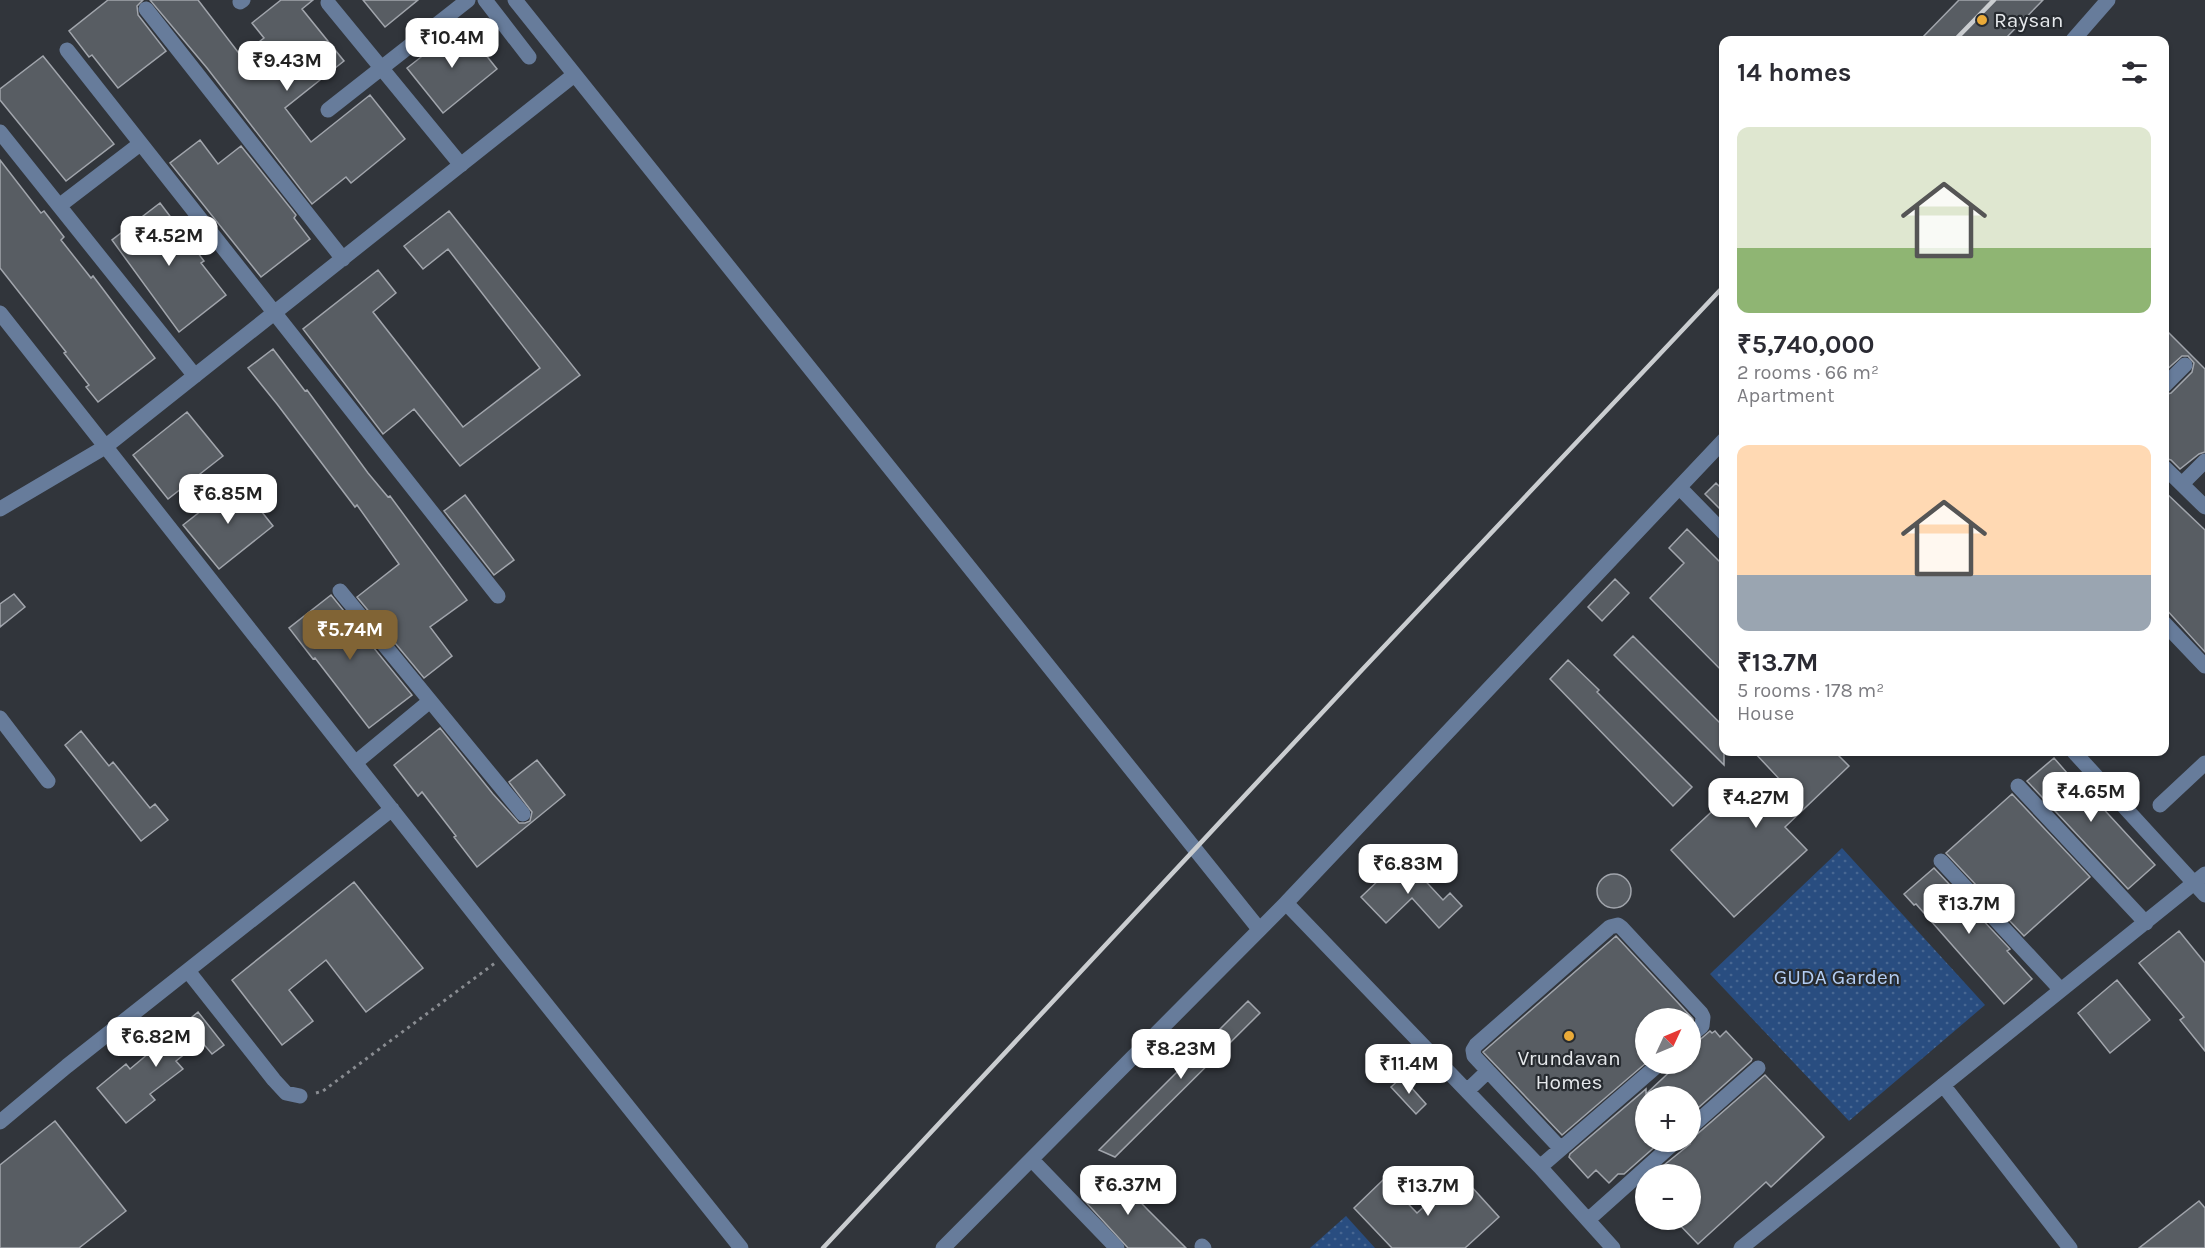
<!DOCTYPE html>
<html lang="en">
<head>
<meta charset="utf-8">
<style>
  body { margin:0; font-family:Karla,sans-serif; background:#f7f7f7; color:#2b2b33; height:100vh; display:flex; flex-direction:column; font-size:22px; white-space:nowrap }
  * { box-sizing:border-box; margin:0 }
  p { font-size:20px; color:#7c7c81 }
  .icon { flex:none; width:33px; height:33px; fill:none; stroke:currentColor; stroke-width:2; stroke-linecap:round; stroke-linejoin:round }
  .map { position:relative; flex:1; overflow:hidden }
  .side { position:absolute; left:1719px; top:36px; width:450px; height:720px; display:flex; flex-direction:column; background:#fff; border-radius:12px; box-shadow:0 2px 4px #0004 }
  .side>* { flex:none }
  .needle { width:39px; rotate:46deg }
  .fabs { position:absolute; left:1635px; top:1008px; display:grid; gap:12px }
  .fabs a { display:grid; place-items:center; width:66px; height:66px; border-radius:50%; background:#fff; box-shadow:0 2px 4px #0004; font-size:30px }
  .price { position:absolute; translate:-50% -51px; padding:0 14px; border-radius:12px; background:#fff; color:#222; font-size:20px; line-height:39px; filter:drop-shadow(0 2px 3px #0008) }
  .price::after { content:''; position:absolute; left:50%; top:36px; width:18px; height:14px; margin-left:-9px; background:inherit; clip-path:polygon(0 0,100% 0,50% 100%) }
  .price.current { background:#816435; color:#fff }
  ul { padding:0; list-style:none }
  li { display:grid; align-content:center; gap:12px; height:318px; padding:0 18px }
  li span { display:grid; place-items:center; height:186px; border-radius:12px; color:#555 }
  li>.icon { margin-inline-start:auto }
  span .icon { width:108px; height:108px; fill:#fffc; stroke-width:1 }
  li b { font-size:26px }
  h2 { display:flex; justify-content:space-between; align-items:center; height:72px; padding:0 18px; font-size:26px }
  .map>svg:first-child { display:block }
  .park { fill:url(#park-dots) }
  .building { fill:#585d63; stroke:#a1a5ac; stroke-width:1.5 }
  .lines { fill:none; stroke-linecap:round; stroke-linejoin:round }
  .path { stroke:#898c91; stroke-width:3; stroke-dasharray:3 4.5; stroke-linecap:butt }
  .minor { stroke:#677c9b; stroke-width:15 }
  .rail { stroke:#cacdd0; stroke-width:4.5 }
  .poi-dot { fill:#eaaa38; stroke:#272b30; stroke-width:2 }
  .labels { text-anchor:middle; dominant-baseline:central; stroke-width:4.5; stroke-linejoin:round; paint-order:stroke }
  .poi-label { font-size:21px; fill:#e6e9ec; stroke:#272b30; text-anchor:start }
  .park-label { font-size:21px; fill:#b3cdf3; stroke:#272b30 }
</style>
</head>
<body>
<div class="map">
<svg width="2205" height="1248" viewBox="0 0 2205 1248">
  <defs>
    <pattern id="park-dots" width="8" height="8" patternUnits="userSpaceOnUse" patternTransform="scale(1.5)"><rect width="8" height="8" fill="#294d80"/><path d="M2 2h.1M6 6h.1" fill="none" stroke="#486792" stroke-width="1.8" stroke-linecap="round"/></pattern>
  </defs>
  <rect width="100%" height="100%" fill="#31353b"/>
  <!-- park -->
  <path class="park" d="M1842,848l143,157 -136,116 -139,-147z
    M1346,1216l29,32h-65z"/>
  <!-- building -->
  <path class="building" d="M108,0h35l-6,6 1,9 28,36 -48,37 -26,-33 -3,2 -20,-26z
    M150,0h48l43,56 23,-18 -12,-15 29,-23h32l-11,9 42,52 -59,47 26,34 59,-47 35,44 -54,44 -5,-6 -34,27 -105,-136z
    M363,0h55l-33,27z
    M1959,0h84l-39,40h-84z
    M462,25l35,44 -54,44 -36,-45z
    M43,56l71,88 -48,37 -66,-81v-11z
    M200,140l18,24 23,-18 55,69 -2,3 16,21 -49,38 -91,-114z
    M0,160l41,53 3,-2 20,26 -3,3 30,38 2,-2 62,82 -57,44 -12,-15 3,-2 -25,-32 2,-1 -66,-84z
    M160,203l44,58 -3,2 25,32 -47,37 -67,-92z
    M449,211l131,164 -120,91 -46,-57 -31,25 -80,-105 75,-59 18,23 -23,19 90,115 77,-59 -92,-119 -25,20 -19,-23z
    M2164,328l41,41v83l-6,2 -19,15 -9,-9 -7,-2v-63l7,-2 21,-21 2,-9 -6,-7h-6l-18,16z
    M273,349l32,42 2,-1 61,83 20,24 2,-1 77,104 -37,27 22,29 -28,22 -67,-81 42,-33 -42,-59 -2,2 -78,-103 -29,-36z
    M187,412l36,44 -55,43 -35,-44z
    M238,482l35,44 -54,43 -36,-44z
    M1716,483l8,8v22l-19,-19z
    M2164,491l41,39v122l-41,-45z
    M465,495l49,65 -20,15 -50,-64z
    M1687,529l37,37v107l-74,-75 34,-35 -15,-15z
    M1615,579l14,14 -27,28 -14,-14z
    M14,594l11,13 -25,20v-23z
    M331,595l81,100 -43,33 -54,-70 -2,1 -24,-31z
    M1633,636l91,91v38l-110,-110z
    M1568,660l31,30 -2,2 95,95 -19,19 -123,-127z
    M440,728l53,66 26,29h6l5,-2 2,-9 -23,-30 28,-22 28,35 -88,72 -23,-30 2,-1 -34,-44 -4,4 -24,-31z
    M81,731l28,35 4,-4 37,46 5,-4 13,16 -27,21 -76,-96z
    M1754,752h81l14,14 -64,61 22,23 -73,67 -63,-67 72,-68 21,22 20,-20z
    M2054,758l20,23 2,-2 79,86 -27,24 -101,-108z
    M2012,794l78,83 -66,59 -78,-83z
    M1403,857l40,43 7,-7 12,13 -23,22 -27,-30 -26,25 -25,-26z
    M1934,868l76,81 -3,2 25,28 -28,25 -88,-100 -2,1 -10,-11z
    M1597 891a17 17 0 1 1 34 0a17 17 0 1 1-34 0Z
    M354,882l69,86 -57,44 -40,-52 -37,30 24,31 -31,24 -50,-65z
    M2179,931l26,32v88l-25,-31 4,-3 -45,-54z
    M1616,936l77,83v2l-3,2v-5h-44v45l-84,72 -79,-83z
    M2117,980l33,40 -40,33 -32,-40z
    M1248,1001l12,12 -145,144 -16,-7z
    M198,1012l26,33 -12,9 -11,-13 -25,20 7,8 -33,25 5,6 -29,23 -29,-35 29,-24 4,5z
    M1710,1031l2,2 3,-2 5,6 6,-6 26,28 -1,2 -61,54v-19h-44v46h10l2,2 -34,30h-6l-9,9 -13,-13 -8,8 -19,-21 1,-3 76,-65v5l32,-30h12v-18l6,-3z
    M1765,1075l59,62 -53,50 -5,-5 -68,62 -23,-24h15v-46h-37l37,-30v-6l6,-3z
    M1402,1077l24,27 -10,10 -25,-27z
    M55,1121l71,90 -47,37h-79v-83z
    M1110,1171l38,39 38,38h-58l-46,-50z
    M1460,1174l39,43 -34,31h-73l-38,-40 30,-29 33,34z
    M2199,1201l6,7v40h-66z"/>
  <g class="lines">
    <!-- path -->
    <path class="path" d="M316,1093l7,-2 172,-128"/>
    <!-- minor -->
    <path class="minor" d="M485,0l44,57
      M515,0l744,929
      M240,2l3,-2
      M328,3l133,162
      M146,9l197,250
      M2073,40l35,-40
      M67,50l431,546
      M328,110l140,-110
      M0,132l195,244
      M59,206l81,-62
      M0,313l506,641 235,294
      M2164,386l21,-21
      M2164,467l41,40
      M2182,484l23,-23
      M1680,488l44,45
      M0,509l105,-62 469,-372
      M340,591l183,223
      M2164,623l41,43
      M0,718l48,63
      M2074,752l131,143
      M355,763l75,-62
      M2018,786l128,137
      M2160,805l45,-42
      M1941,861l120,129
      M1286,903l254,264 73,81
      M188,971l86,109 12,13 14,3
      M1943,1085l127,163
      M1467,1091l21,-20
      M0,1122l67,-56 325,-257
      M1690,1128l68,-60
      M1561,1149l-87,-93 -1,-6 3,-5 134,-118 8,-2 4,3 79,85 2,4 -1,9 -12,10
      M1032,1160l85,88
      M1540,1167l119,-103
      M1589,1219l86,-77
      M1202,1246l2,2
      M943,1248l343,-345 438,-463
      M1741,1248l464,-374"/>
    <!-- rail -->
    <path class="rail" d="M1955,40l39,-40
      M823,1248l537,-576 364,-386"/>
  </g>
  <!-- markers -->
  <g class="poi-dot">
    <circle cx="1982" cy="20" r="6"/>
    <circle cx="1569" cy="1036" r="6"/>
  </g>
  <g class="labels">
    <!-- poi labels -->
    <g class="poi-label">
      <text x="1994" y="20">Raysan</text>
      <text x="1569" y="1058" text-anchor="middle">Vrundavan<tspan x="1569" dy="24">Homes</tspan></text>
    </g>
    <!-- park labels -->
    <g class="park-label">
      <text x="1837" y="977">GUDA Garden</text>
    </g>
  </g>
</svg>
<div class="fabs">
<a><svg class="needle" viewBox="-14 -14 28 28"><path d="M0-13l5 13h-10z" fill="#e53935"/><path d="M0 13l5-13h-10z" fill="#7c7c81"/></svg></a>
<a>+</a>
<a>−</a>
</div>
<b class="price" style="left:452px;top:69px">₹10.4M</b>
<b class="price" style="left:287px;top:92px">₹9.43M</b>
<b class="price" style="left:169px;top:267px">₹4.52M</b>
<b class="price" style="left:228px;top:525px">₹6.85M</b>
<b class="price current" style="left:350px;top:661px">₹5.74M</b>
<b class="price" style="left:2091px;top:823px">₹4.65M</b>
<b class="price" style="left:1756px;top:829px">₹4.27M</b>
<b class="price" style="left:1408px;top:895px">₹6.83M</b>
<b class="price" style="left:1969px;top:935px">₹13.7M</b>
<b class="price" style="left:156px;top:1068px">₹6.82M</b>
<b class="price" style="left:1181px;top:1080px">₹8.23M</b>
<b class="price" style="left:1409px;top:1095px">₹11.4M</b>
<b class="price" style="left:1128px;top:1216px">₹6.37M</b>
<b class="price" style="left:1428px;top:1217px">₹13.7M</b>
<section class="side">
<h2>14 homes<svg class="icon" aria-label="filters" viewBox="0 0 24 24"><path d="M4 7h16M4 17h16"/><circle cx="9" cy="7" r="2"/><circle cx="15" cy="17" r="2"/></svg></h2>
<ul>
<li><span style="background:linear-gradient(#dfe7d0 65%,#8fb573 0)"><svg class="icon" aria-label="home" viewBox="0 0 24 24"><path d="M3 11l9-7 9 7M6 9v11h12V9"/></svg></span><div><b>₹5,740,000</b><p>2 rooms · 66 m²</p><p>Apartment</p></div></li>
<li><span style="background:linear-gradient(#ffd9b3 70%,#9aa5b1 0)"><svg class="icon" aria-label="home" viewBox="0 0 24 24"><path d="M3 11l9-7 9 7M6 9v11h12V9"/></svg></span><div><b>₹13.7M</b><p>5 rooms · 178 m²</p><p>House</p></div></li>
</ul>
</section>
</div>
</body>
</html>
